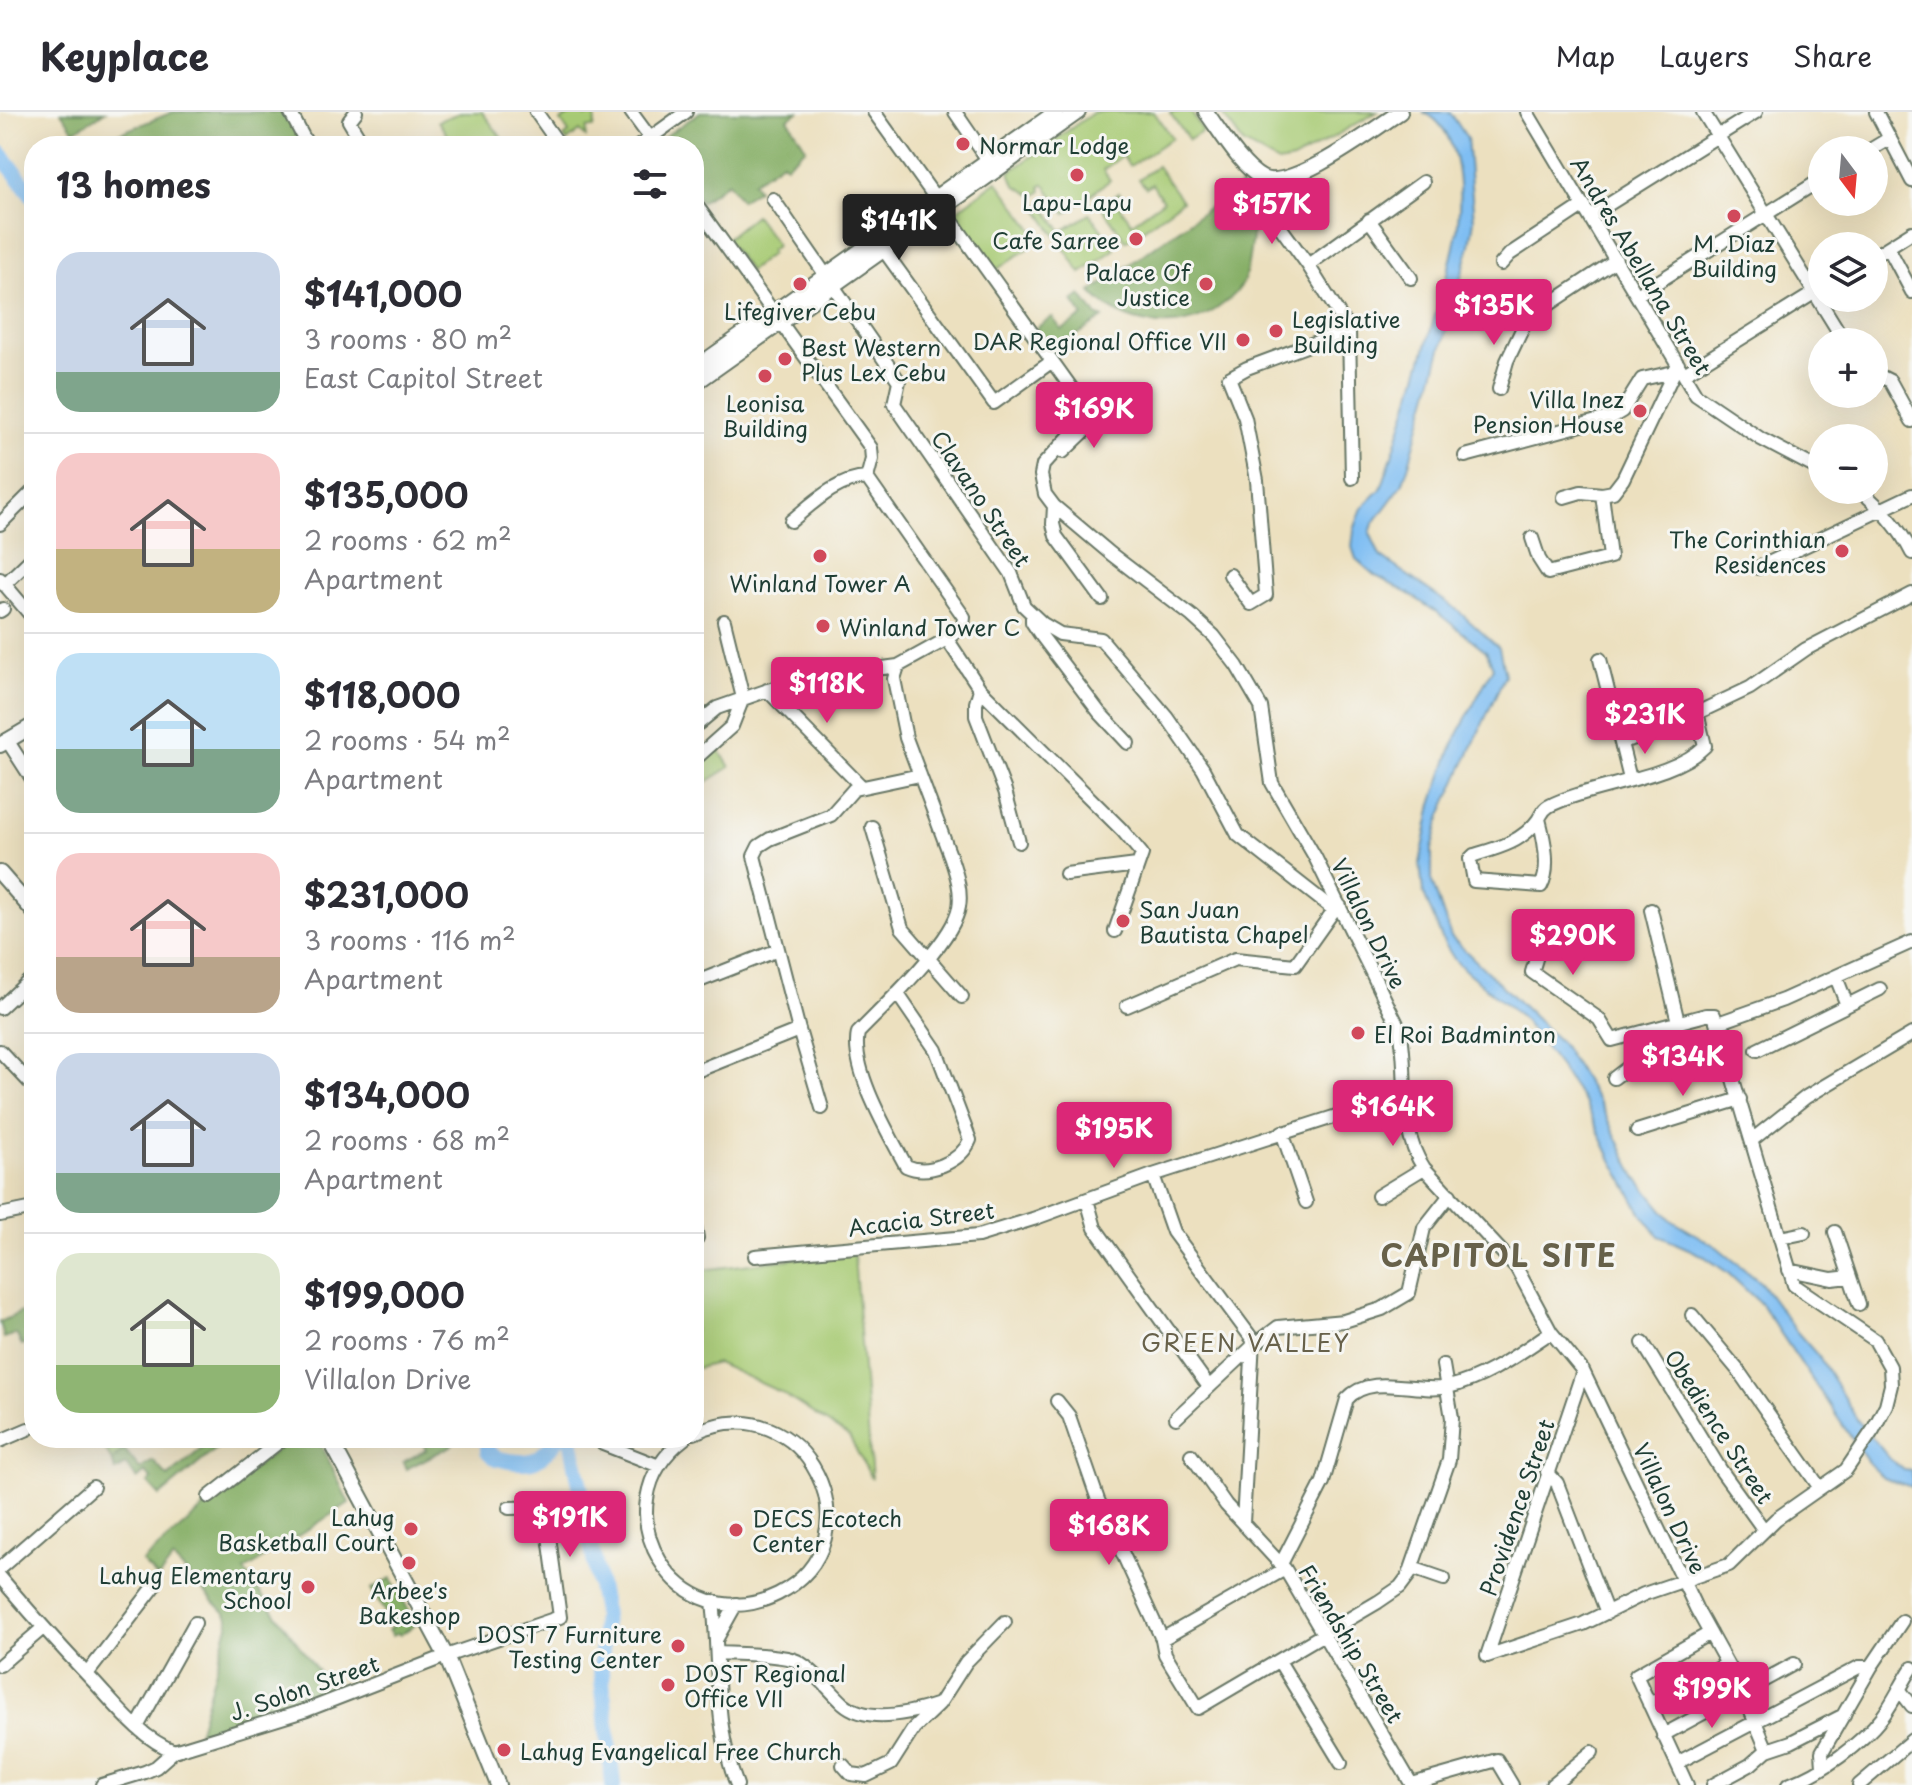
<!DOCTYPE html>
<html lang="en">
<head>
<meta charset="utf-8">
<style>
  body { margin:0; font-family:"Playpen Sans",sans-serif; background:#f2f2f3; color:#2b2b33; height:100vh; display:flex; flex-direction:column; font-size:30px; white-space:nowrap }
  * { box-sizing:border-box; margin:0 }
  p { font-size:26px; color:#7c7c81 }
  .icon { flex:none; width:44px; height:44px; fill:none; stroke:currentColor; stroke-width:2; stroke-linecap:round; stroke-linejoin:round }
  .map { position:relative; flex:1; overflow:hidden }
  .sheet { position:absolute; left:24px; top:24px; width:680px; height:1312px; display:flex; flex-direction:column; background:#fff; border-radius:32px; box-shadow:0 8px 32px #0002 }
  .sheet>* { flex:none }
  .needle { width:52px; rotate:164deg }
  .buttons { position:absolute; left:1808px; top:24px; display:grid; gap:16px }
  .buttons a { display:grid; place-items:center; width:80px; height:80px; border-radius:50%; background:#fff; box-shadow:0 8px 32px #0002; font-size:40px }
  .price { position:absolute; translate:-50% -68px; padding:0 18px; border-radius:8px; background:#db2777; color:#fff; font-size:26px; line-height:52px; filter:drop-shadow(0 2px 4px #0008) }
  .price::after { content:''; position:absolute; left:50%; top:48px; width:24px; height:18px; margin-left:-12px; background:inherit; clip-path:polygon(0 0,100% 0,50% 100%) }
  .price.active { background:#222; color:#fff }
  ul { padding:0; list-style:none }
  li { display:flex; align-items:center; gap:24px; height:200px; padding:0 32px }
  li+li { border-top:2px solid #e1e1e2 }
  li span { display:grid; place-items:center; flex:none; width:224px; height:160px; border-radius:24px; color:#555 }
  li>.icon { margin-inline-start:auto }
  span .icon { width:96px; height:96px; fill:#fffc; stroke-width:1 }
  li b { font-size:34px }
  h2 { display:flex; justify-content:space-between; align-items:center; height:96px; padding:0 32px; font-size:34px }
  header { display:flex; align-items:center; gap:48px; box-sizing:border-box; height:112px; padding:0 40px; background:#fff; border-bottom:2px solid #e1e1e2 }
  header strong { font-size:38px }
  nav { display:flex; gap:44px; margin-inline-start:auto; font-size:28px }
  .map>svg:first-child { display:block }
  .green { fill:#a8cb74; stroke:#648454; stroke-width:2 }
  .forest { fill:#86af66; stroke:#52764d; stroke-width:2 }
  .water { fill:#7fbef3; stroke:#4f7e94; stroke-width:2 }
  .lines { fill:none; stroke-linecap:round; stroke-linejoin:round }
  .river { stroke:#7fbef3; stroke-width:16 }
  .minor-casing { stroke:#677665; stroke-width:16 }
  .major-casing { stroke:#677665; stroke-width:18 }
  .minor { stroke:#fff; stroke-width:12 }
  .major { stroke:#fff; stroke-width:14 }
  .poi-dot { fill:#d1495b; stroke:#f6f6f2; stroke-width:3 }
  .labels { text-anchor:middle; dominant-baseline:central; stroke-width:6; stroke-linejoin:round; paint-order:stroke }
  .poi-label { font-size:22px; fill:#1f3d34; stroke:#f6f6f2; text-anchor:start }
  .street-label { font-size:22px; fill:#1f3d34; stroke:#f6f6f2 }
  .neighbourhood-label { font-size:24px; letter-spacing:2px; fill:#67614a; stroke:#f6f6f2 }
  .district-label { font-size:30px; font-weight:bold; letter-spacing:2px; fill:#67614a; stroke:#f6f6f2 }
</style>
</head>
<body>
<header>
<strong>Keyplace</strong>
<nav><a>Map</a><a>Layers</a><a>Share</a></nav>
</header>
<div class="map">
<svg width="1912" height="1673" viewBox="0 0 1912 1673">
  <rect width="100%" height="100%" fill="#f6f6f2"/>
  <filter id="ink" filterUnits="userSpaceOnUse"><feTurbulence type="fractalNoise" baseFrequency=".0125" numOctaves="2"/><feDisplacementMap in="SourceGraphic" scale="16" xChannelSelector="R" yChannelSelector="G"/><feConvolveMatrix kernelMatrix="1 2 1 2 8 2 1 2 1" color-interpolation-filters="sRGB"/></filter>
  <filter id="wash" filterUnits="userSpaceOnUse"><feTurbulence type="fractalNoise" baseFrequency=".006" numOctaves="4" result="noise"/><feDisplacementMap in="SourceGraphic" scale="32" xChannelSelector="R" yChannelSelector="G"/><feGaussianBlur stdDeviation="1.8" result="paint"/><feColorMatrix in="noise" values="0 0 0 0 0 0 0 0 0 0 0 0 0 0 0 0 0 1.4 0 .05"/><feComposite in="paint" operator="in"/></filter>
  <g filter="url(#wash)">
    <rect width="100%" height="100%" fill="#ece0bf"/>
    <!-- green -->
    <path class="green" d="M462,0h20l19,25 -14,9h-33l-16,-25z
      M574,0h8l4,5 10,-4 -2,15h-7l-1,9 -6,-6 -13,10 -3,-4 5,-4 -8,-12z
      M1094,0h60l18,26 -42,28 -8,-10 -19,14 7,10 -44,33 -22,-29 -4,3 2,4 -8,5 -19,-11 -5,-13z
      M1172,0h19l12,19 -14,9 -19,-27z
      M1221,0h156l-84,48 -15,3 -35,-20z
      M1157,54l25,35 -56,40 -25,-35 18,-13 7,9 -6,5 12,16 31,-22 -11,-17 -6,4 -7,-9z
      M997,69l44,59 -45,30 -41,-58z
      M1042,92l20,27 28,-17 25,35 -34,24 -44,-65z
      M755,103l22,30 -7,6 1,3 -22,17 -23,-32z
      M719,638l11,17 -25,16 -11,-16z
      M848,1140l6,4 18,223 -23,-42 -69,-45 -63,-29 -23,6v-98z
      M99,1326h34l1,1 -22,22z"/>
    <!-- forest -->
    <path class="forest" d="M61,0h44l-31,19z
      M173,0h119l17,34h-207l-5,-4z
      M700,0h98l-10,7 18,29 -20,17 -4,-3 -29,20 5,7 -17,11 -13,-18 -27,20 -7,-10v-46h-34v-6z
      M1241,73c13,19 14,37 10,59 -2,11 -3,25 -7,36 -4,11 -16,21 -25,27 -39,28 -96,21 -128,-15z
      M1081,183l15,20 7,3 -50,33 -17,-23 16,-11 10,13 21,-14 -10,-15z
      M34,1194v34l-12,5 -6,-11 -12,4 -4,-16z
      M214,1326h15l-69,58 -12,-13 4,-4 -7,-7 -8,7 -11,-14 -10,6 -4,-10 12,-12 16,20 13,-8 15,16z
      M292,1326h26l31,65 -105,68 91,123 -137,39 31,-111 -2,-7 -54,-56 -15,19 -16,-16 70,-61z
      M431,1326h25l-5,8 -45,23 -3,-7 23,-12 -4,-8z
      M391,1466l25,46 -16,11 -2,-2 -6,3 -4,-6 5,-4 -22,-37z"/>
    <!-- water -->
    <path class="water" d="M1423,0h27l17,26 7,82 -4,25 -61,219 -7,21 -29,39 -3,9 10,23 76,53 43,39 6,27 -64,140 -9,34v33l19,55 110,106 39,61 36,73 35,43 46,27 44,36 36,49 23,26 38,63 32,38 14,11 8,1v16l-29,-9 -16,-17 -106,-157 -33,-31 -26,-18 -43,-19 -16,-20 -31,-56 -26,-55 -26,-38 -38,-49 -56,-47 -12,-12 -11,-18 -20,-49 -3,-29 12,-59 21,-60 40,-77 -7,-16 -47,-37 -31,-21 -34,-18 -18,-16 -4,-12 2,-17 8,-22 19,-19 10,-30c16,-49 31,-98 45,-147 8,-29 19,-60 22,-90 4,-35 1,-95 -35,-110z"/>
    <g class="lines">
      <!-- river -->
      <path class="river" d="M0,41l34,44
        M492,1326l-4,4v9c7,8 12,8 22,10 28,4 31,-4 49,-23
        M571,1326l33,174 -3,59 12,114"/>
    </g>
  </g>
  <g filter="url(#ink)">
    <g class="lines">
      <defs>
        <path id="minor" d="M290,0l18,34
          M356,0l-7,9 15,25
          M536,0l24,34
          M631,0l25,34
          M874,0l216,302 -1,13 -26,25
          M955,0l33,48
          M1527,0l169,283 65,44 61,32
          M1703,0l142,230
          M1876,0l36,69
          M639,34l47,-34
          M1870,38l20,-12
          M1271,70l-6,24 43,59 41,65 3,148
          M773,87l126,182 -5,23 117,169 13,33 19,18 17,10 41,5 66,78 36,52 35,66 96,75
          M694,90l177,246 1,11 -5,19
          M1590,104l166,-104
          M1369,108l42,58
          M878,130l116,161 57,-41
          M1888,135l24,45
          M1874,144l38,-24
          M1501,152l9,-10 74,-49
          M1308,153l115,-83
          M1507,179l20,28
          M1637,183l185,-116
          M1874,261l16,8 22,40
          M1684,262l138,-86
          M1499,277l8,-28 20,-42 89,-59
          M1087,297l-10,19 -34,37 -2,10 4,19 9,12 57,48 81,62 22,20 23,30 24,41 11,76 43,74 85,173c10,46 -4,97 24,138l92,99 35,65 32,39 113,237 47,85 24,57
          M1465,344l147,-39 10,-6 20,-32 32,-7 4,-8
          M1860,378c22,19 39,37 52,63
          M1602,382l11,-2 10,-13 51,-107
          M1054,394l-1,18 3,12 46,63
          M791,409c22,-18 46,-42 76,-43
          M0,412l34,-34
          M1532,426l7,21 9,14 62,-16 -8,-63 -21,-2 -17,5
          M1758,456l154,-73
          M1230,463l21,29 15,-9 -9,-115 -12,-62 -16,-40 18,-10 102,-38
          M0,467l34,40
          M4,473l30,-29
          M0,499l3,-2
          M1032,503v7l8,12 59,78 29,31
          M947,527l33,50 142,141 20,24 -27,77
          M1600,547l30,120
          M980,577l-4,14v13l29,75 14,51
          M767,578l95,97
          M694,610l5,1 18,-15 83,-29 98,-13 49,-27 16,-13 1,-9 -97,-139
          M7,628l27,42
          M1621,630l78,-22
          M694,648l38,-34 11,-28 -19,-77
          M1539,707c5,19 12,49 2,67l-67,-5 -4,-22 4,-4c24,-7 48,-13 64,-35 4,-6 4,-10 11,-14 43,-22 124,-27 156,-60l-8,-33 53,-25 56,-39 106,-55
          M872,715l30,101 60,69
          M1066,762l71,-9
          M1836,865l11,28
          M694,871l84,-33
          M897,881l39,57 34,90c-9,22 -42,36 -64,26 -17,-32 -56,-97 -48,-133 25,-26 96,-92 101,-126 3,-16 -3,-34 -8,-49l-45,-120 -12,-59 4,-13
          M1127,894l108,-47 60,6 39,-55 6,-4
          M0,896l34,-32
          M1718,911l65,-23 129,-58
          M1757,938l123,-61
          M0,939l34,36
          M694,960l105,-42
          M1614,966l63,-48 1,-8 -27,-112
          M822,996l-23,-78 -45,-174 5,-10 11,-7 61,-24 23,-26 66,-14
          M1637,1019l103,-32
          M1282,1020l24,70
          M1752,1028l54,-43 106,-63
          M1153,1063l20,57 80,108 -10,183
          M1378,1084l46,-28
          M1087,1088l8,28 114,159
          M0,1103l34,-7
          M694,1107l3,19h-3
          M1835,1120l24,72
          M1780,1126l24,-5
          M755,1144l223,-20 55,-17 120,-44 252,-81
          M1789,1158l43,9 18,-2
          M1692,1203l45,54 83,119
          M1643,1231l77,126 44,61
          M1057,1289l12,15 29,84 64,139 3,15 33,54 180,-106 22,-15 9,-12 40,-115 3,-42 -9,-53
          M1176,1306l77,-72 25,-19 66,-6 38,-12 27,-16 15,-65 26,-33
          M685,1326c-91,69 -7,206 93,156 105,-54 27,-213 -84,-161
          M0,1329l28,-12
          M603,1332l56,22
          M1191,1343l35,50 59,64 127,216
          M1547,1360l10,11 50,130
          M209,1385l75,-59
          M1281,1452l42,-82 24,-83c24,-27 70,-5 101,-12 39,-9 70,-33 103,-55
          M0,1456l93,-81
          M1412,1456l32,11
          M0,1465c31,37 63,72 95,106 24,26 46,55 79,68
          M713,1489c7,62 0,125 24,184
          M717,1526l19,-34
          M1162,1527l123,-70
          M717,1541c18,1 66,1 80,8 18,10 31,28 46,42 24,21 69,10 96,1
          M1487,1544l96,-32 61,-30 85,-29 47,-46 70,-49 27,-40 13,-25 5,-20 -1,-18 -15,-27 -81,-55 -80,-270h-8l-94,25 -13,-21 -67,-47 7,-23 52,-19
          M1487,1544l96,-285
          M1279,1549l62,102
          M0,1553l43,-37
          M87,1562l67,-87
          M1899,1577l13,17
          M1649,1592l78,-40
          M137,1615l58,-104
          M1663,1623l131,-71
          M1767,1638l24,-8 53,-27
          M1677,1651l182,-96h12
          M843,1653l8,9 15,2 25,-12 23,-36 25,-24 27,-42 39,-40
          M1823,1654l-1,-14 49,-85 31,-46
          M1412,1672l85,-24 15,25
          M102,1673l43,-13 11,-5 18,-16 133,-41 139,-54 114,-39 -15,-110 -36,1
          M1552,1673l40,-33
          M1687,1673l-51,-110 74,-42
          M1713,1673l37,-20 17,-15
          M1788,1673c35,-13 72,-40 95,-69 11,-15 19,-33 29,-48
          M1859,1673l53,-45"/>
        <path id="major" d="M1206,0c14,19 36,56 56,66 29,14 112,-49 138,-66
          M694,257l362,-257
          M694,272l384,-272
          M0,633l34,-20
          M0,761l34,39
          M329,1326l117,218 52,129"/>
      </defs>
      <!-- minor casing -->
      <use href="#minor" class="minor-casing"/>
      <!-- major casing -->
      <use href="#major" class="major-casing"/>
      <!-- minor -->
      <use href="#minor" class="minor"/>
      <!-- major -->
      <use href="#major" class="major"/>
    </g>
  </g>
  <!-- markers -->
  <g class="poi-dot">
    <circle cx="963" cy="32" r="8"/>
    <circle cx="1077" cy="63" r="8"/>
    <circle cx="1734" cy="104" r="8"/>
    <circle cx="1136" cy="127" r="8"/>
    <circle cx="800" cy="172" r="8"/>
    <circle cx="1206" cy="172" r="8"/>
    <circle cx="1276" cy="219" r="8"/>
    <circle cx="1243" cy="228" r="8"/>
    <circle cx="785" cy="247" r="8"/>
    <circle cx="765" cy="264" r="8"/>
    <circle cx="1640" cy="299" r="8"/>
    <circle cx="1842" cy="439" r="8"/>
    <circle cx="820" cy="444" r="8"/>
    <circle cx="823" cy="514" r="8"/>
    <circle cx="1123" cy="809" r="8"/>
    <circle cx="1358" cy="921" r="8"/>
    <circle cx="411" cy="1417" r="8"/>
    <circle cx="736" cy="1418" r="8"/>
    <circle cx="409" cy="1451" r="8"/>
    <circle cx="308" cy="1475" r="8"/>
    <circle cx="678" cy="1534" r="8"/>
    <circle cx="668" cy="1573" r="8"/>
    <circle cx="504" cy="1638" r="8"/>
  </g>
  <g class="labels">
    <!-- poi labels -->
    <g class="poi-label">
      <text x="979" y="32">Normar Lodge</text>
      <text x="1077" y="89" text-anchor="middle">Lapu-Lapu</text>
      <text x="1120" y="127" text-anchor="end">Cafe Sarree</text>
      <text x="1734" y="130" text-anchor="middle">M. Diaz<tspan x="1734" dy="25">Building</tspan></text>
      <text x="1190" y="159" text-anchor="end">Palace Of<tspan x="1190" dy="25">Justice</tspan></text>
      <text x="800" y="198" text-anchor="middle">Lifegiver Cebu</text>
      <text x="1292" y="206">Legislative<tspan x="1292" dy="25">Building</tspan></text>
      <text x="1227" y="228" text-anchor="end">DAR Regional Office VII</text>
      <text x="801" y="234">Best Western<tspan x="801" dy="25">Plus Lex Cebu</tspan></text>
      <text x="1624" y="286" text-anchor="end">Villa Inez<tspan x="1624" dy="25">Pension House</tspan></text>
      <text x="765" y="290" text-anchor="middle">Leonisa<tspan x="765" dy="25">Building</tspan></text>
      <text x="1826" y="426" text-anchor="end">The Corinthian<tspan x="1826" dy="25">Residences</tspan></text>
      <text x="820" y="470" text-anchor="middle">Winland Tower A</text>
      <text x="839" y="514">Winland Tower C</text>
      <text x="1139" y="796">San Juan<tspan x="1139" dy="25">Bautista Chapel</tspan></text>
      <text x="1374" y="921">El Roi Badminton</text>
      <text x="395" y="1404" text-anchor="end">Lahug<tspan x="395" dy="25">Basketball Court</tspan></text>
      <text x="752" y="1405">DECS Ecotech<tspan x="752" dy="25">Center</tspan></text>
      <text x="292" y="1462" text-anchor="end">Lahug Elementary<tspan x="292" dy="25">School</tspan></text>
      <text x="409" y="1477" text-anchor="middle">Arbee's<tspan x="409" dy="25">Bakeshop</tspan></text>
      <text x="662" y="1521" text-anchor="end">DOST 7 Furniture<tspan x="662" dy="25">Testing Center</tspan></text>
      <text x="684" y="1560">DOST Regional<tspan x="684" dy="25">Office VII</tspan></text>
      <text x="520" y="1638">Lahug Evangelical Free Church</text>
    </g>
    <!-- street labels -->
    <g class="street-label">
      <text transform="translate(1642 153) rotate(59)">Andres Abellana Street</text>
      <text transform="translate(982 386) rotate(56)">Clavano Street</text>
      <text transform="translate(1370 811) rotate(64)">Villalon Drive</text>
      <text transform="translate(921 1106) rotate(-7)">Acacia Street</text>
      <text transform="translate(1720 1314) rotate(57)">Obedience Street</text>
      <text transform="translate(1516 1395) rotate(-71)">Providence Street</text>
      <text transform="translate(1671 1396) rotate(65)">Villalon Drive</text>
      <text transform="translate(1352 1531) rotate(59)">Friendship Street</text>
      <text transform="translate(304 1575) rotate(-19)">J. Solon Street</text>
    </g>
    <!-- neighbourhood labels -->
    <g class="neighbourhood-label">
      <text x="1246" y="1230">GREEN VALLEY</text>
    </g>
    <!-- district labels -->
    <g class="district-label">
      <text x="1499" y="1142">CAPITOL SITE</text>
    </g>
  </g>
</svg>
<div class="buttons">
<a><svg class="needle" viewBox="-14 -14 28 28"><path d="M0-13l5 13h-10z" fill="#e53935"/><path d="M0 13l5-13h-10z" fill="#7c7c81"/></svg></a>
<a><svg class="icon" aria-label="layers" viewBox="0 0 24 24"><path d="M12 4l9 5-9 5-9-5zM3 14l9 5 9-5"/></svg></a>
<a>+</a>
<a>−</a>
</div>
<b class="price" style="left:1272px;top:134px">$157K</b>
<b class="price active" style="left:899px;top:150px">$141K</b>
<b class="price" style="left:1494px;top:235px">$135K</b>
<b class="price" style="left:1094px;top:338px">$169K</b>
<b class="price" style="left:827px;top:613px">$118K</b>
<b class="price" style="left:1645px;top:644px">$231K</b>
<b class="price" style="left:1573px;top:865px">$290K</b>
<b class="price" style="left:1683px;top:986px">$134K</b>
<b class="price" style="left:1393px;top:1036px">$164K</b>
<b class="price" style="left:1114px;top:1058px">$195K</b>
<b class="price" style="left:570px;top:1447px">$191K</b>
<b class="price" style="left:1109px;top:1455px">$168K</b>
<b class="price" style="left:1712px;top:1618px">$199K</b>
<section class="sheet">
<h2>13 homes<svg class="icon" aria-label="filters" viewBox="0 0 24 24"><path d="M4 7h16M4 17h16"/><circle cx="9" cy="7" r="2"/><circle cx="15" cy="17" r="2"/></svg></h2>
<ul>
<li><span style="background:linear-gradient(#c9d6e8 75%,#7fa58c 0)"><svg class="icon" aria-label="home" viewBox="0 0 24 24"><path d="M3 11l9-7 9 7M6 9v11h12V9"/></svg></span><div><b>$141,000</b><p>3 rooms · 80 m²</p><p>East Capitol Street</p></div></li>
<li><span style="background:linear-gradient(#f6c9c9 60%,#c2b280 0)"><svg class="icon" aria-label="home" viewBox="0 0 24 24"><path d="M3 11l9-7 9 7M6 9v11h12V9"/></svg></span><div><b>$135,000</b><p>2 rooms · 62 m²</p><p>Apartment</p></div></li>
<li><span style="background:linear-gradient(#bfe0f5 60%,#7fa58c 0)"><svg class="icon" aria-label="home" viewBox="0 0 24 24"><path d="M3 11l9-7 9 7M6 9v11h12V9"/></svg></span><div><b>$118,000</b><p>2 rooms · 54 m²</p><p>Apartment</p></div></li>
<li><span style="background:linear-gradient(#f6c9c9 65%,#b9a48a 0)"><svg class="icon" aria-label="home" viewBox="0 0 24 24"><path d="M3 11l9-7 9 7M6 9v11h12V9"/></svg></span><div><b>$231,000</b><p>3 rooms · 116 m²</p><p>Apartment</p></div></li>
<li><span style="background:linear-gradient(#c9d6e8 75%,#7fa58c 0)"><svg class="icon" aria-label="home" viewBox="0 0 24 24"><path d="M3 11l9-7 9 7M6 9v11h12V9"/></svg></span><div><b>$134,000</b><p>2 rooms · 68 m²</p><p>Apartment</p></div></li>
<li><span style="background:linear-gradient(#dfe7d0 70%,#8fb573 0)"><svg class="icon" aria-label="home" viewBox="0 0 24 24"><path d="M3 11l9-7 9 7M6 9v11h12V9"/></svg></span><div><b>$199,000</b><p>2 rooms · 76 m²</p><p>Villalon Drive</p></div></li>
</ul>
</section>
</div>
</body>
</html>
